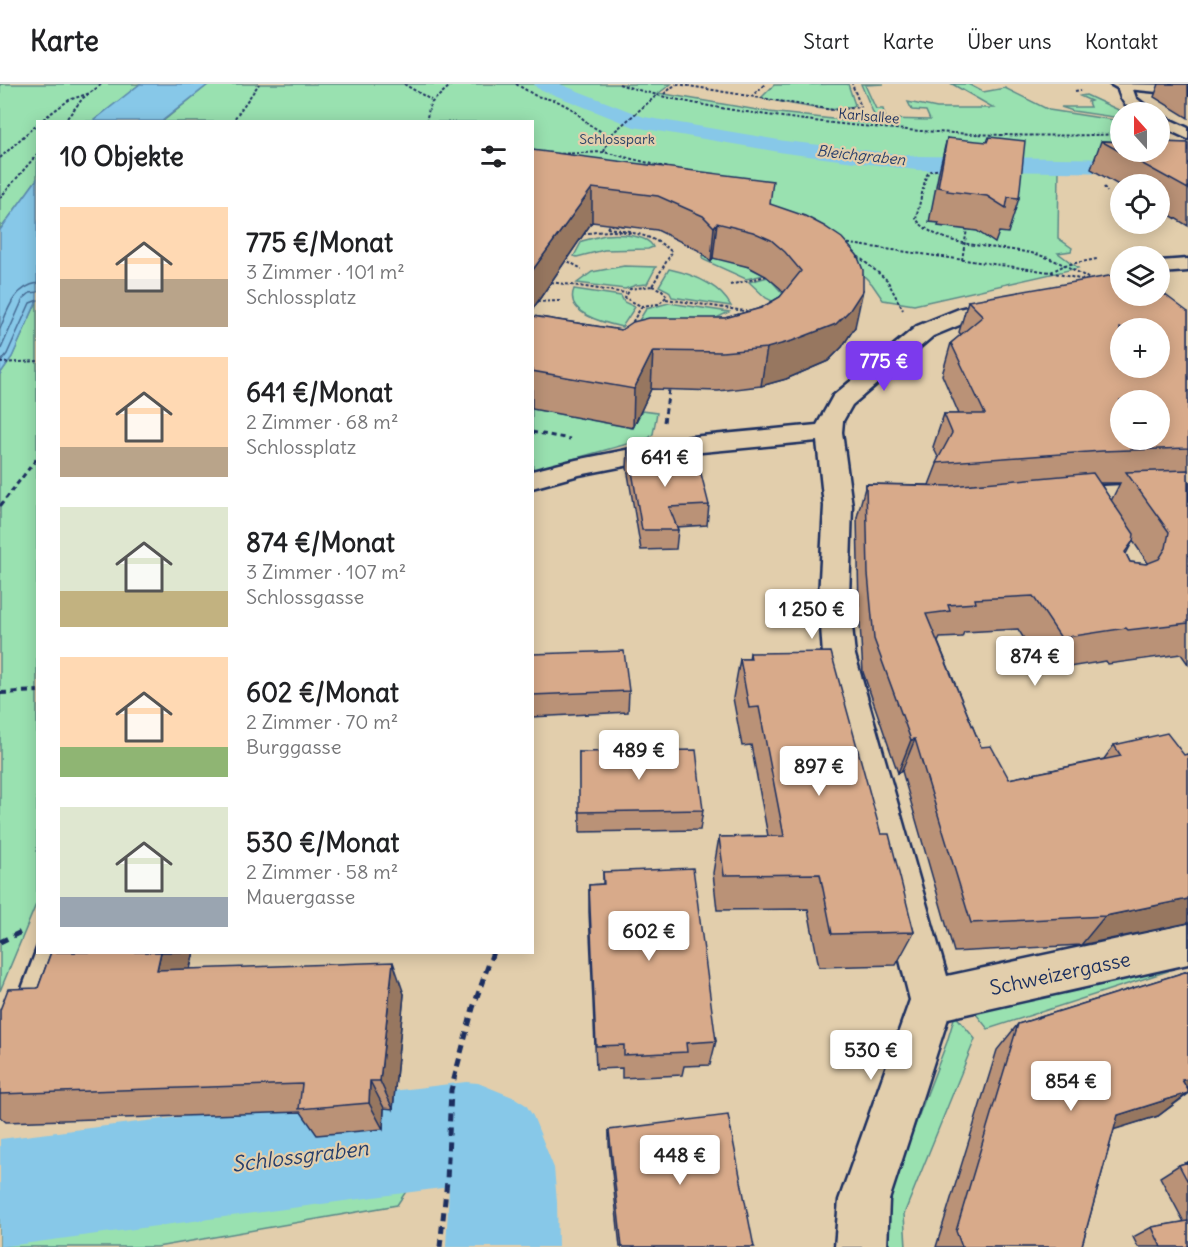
<!DOCTYPE html>
<html lang="de">
<head>
<meta charset="utf-8">
<style>
  body { margin:0; font-family:Delius,sans-serif; background:#f6f6f6; color:#202124; height:100vh; display:flex; flex-direction:column; font-size:22px; white-space:nowrap }
  * { box-sizing:border-box; margin:0 }
  p { font-size:20px; color:#757577 }
  .icon { flex:none; width:33px; height:33px; fill:none; stroke:currentColor; stroke-width:2; stroke-linecap:round; stroke-linejoin:round }
  .map { position:relative; flex:1; overflow:hidden }
  .side { position:absolute; left:36px; top:36px; width:498px; height:834px; display:flex; flex-direction:column; background:#fff; border-radius:0px; box-shadow:0 3px 15px #0003 }
  .side>* { flex:none }
  .needle { width:39px; rotate:339deg }
  .tools { position:absolute; left:1110px; top:18px; display:grid; gap:12px }
  .tools a { display:grid; place-items:center; width:60px; height:60px; border-radius:50%; background:#fff; box-shadow:0 3px 15px #0003; font-size:30px }
  .price { position:absolute; translate:-50% -51px; padding:0 14px; border-radius:6px; background:#fff; color:#222; font-size:20px; line-height:39px; filter:drop-shadow(0 2px 3px #0008) }
  .price::after { content:''; position:absolute; left:50%; top:36px; width:18px; height:14px; margin-left:-9px; background:inherit; clip-path:polygon(0 0,100% 0,50% 100%) }
  .price.current { background:#7c3aed; color:#fff }
  ul { padding:0; list-style:none }
  li { display:flex; align-items:center; gap:18px; height:150px; padding:0 24px }
  li span { display:grid; place-items:center; flex:none; width:168px; height:120px; border-radius:0px; color:#555 }
  li>.icon { margin-inline-start:auto }
  span .icon { width:72px; height:72px; fill:#fffc; stroke-width:1 }
  li b { font-size:26px }
  h2 { display:flex; justify-content:space-between; align-items:center; height:72px; padding:0 24px; font-size:26px }
  header { display:flex; align-items:center; gap:36px; box-sizing:border-box; height:84px; padding:0 30px; background:#fff; border-bottom:2px solid #e0e0e0 }
  header strong { font-size:28px }
  nav { display:flex; gap:33px; margin-inline-start:auto; font-size:21px }
  .map>svg:first-child { display:block }
  .green { fill:#99e1b0; stroke:#5a8887; stroke-width:1.5 }
  .water { fill:#87c8e8; stroke:#5c8bb1; stroke-width:1.5 }
  .lines { fill:none; stroke-linecap:round; stroke-linejoin:round }
  .shore { stroke:#466c95; stroke-width:1.5 }
  .canal { fill:#87c8e8; fill-rule:evenodd }
  .river { fill:#87c8e8; fill-rule:evenodd }
  .lane-casing { stroke:#1b2f5e; stroke-width:5 }
  .street-casing { stroke:#1b2f5e; stroke-width:5 }
  .secondary-casing { stroke:#1b2f5e; stroke-width:5 }
  .path-far3 { stroke:#1b2f5e; stroke-width:2; stroke-dasharray:3 2; stroke-linecap:butt }
  .path-far2 { stroke:#1b2f5e; stroke-width:3; stroke-dasharray:5 4; stroke-linecap:butt }
  .path-far1 { stroke:#1b2f5e; stroke-width:4; stroke-dasharray:7 4.5; stroke-linecap:butt }
  .path { stroke:#1b2f5e; stroke-width:5; stroke-dasharray:8 6; stroke-linecap:butt }
  .lane { fill:#e2ceac; fill-rule:evenodd }
  .street { fill:#e2ceac; fill-rule:evenodd }
  .secondary { fill:#e2ceac; fill-rule:evenodd }
  .wall { fill:#ba9277; stroke:#1b2f5e; stroke-width:1.5; fill-rule:evenodd }
  .shaded-wall { fill:#977761; stroke:#1b2f5e; stroke-width:1.5 }
  .building { fill:#d8aa8a; stroke:#1b2f5e; stroke-width:1.5; fill-rule:evenodd }
  .labels { text-anchor:middle; dominant-baseline:central; stroke-width:4.5; stroke-linejoin:round; paint-order:stroke }
  .far-street-label { font-size:14px; fill:#1b2f5e; stroke:#e2ceac }
  .far-park-label { font-size:14px; fill:#284166; stroke:#e2ceac }
  .far-water-label { font-size:15px; font-style:italic; fill:#263e6c; stroke:#e2ceac }
  .near-street-label { font-size:20px; fill:#1b2f5e; stroke:#e2ceac }
  .near-water-label { font-size:21px; font-style:italic; fill:#263e6c; stroke:#e2ceac }
</style>
</head>
<body>
<header>
<strong>Karte</strong>
<nav><a>Start</a><a>Karte</a><a>Über uns</a><a>Kontakt</a></nav>
</header>
<div class="map">
<svg width="1188" height="1163" viewBox="0 0 1188 1163">
  <rect width="100%" height="100%" fill="#e2ceac"/>
  <filter id="ink" filterUnits="userSpaceOnUse"><feTurbulence type="fractalNoise" baseFrequency=".0167" numOctaves="2"/><feDisplacementMap in="SourceGraphic" scale="12" xChannelSelector="R" yChannelSelector="G"/><feConvolveMatrix kernelMatrix="1 2 1 2 8 2 1 2 1" color-interpolation-filters="sRGB"/></filter>
  <g filter="url(#ink)">
    <!-- green -->
    <path class="green" d="M0,0h140l-47,37 -55,1 -1,57 -37,51z
      M209,0h462l-12,9 110,19 109,12 -17,-40h23l-19,1 11,24h7l3,10 44,1 -4,-9 -14,-1 -4,-8 29,6h57l-42,-24h16l15,8 22,-4 44,22 71,11v27l-12,21h-49l-1,69 14,10 -1,3 -13,2 20,15 -164,37 -31,-5 -11,-16 -16,-16 -323,-85 -1,-61h-370z
      M848,0l7,21c-16,12 -74,-4 -94,-7l13,-13z
      M1086,11l37,17h-3v6l-47,-7 -12,-4h29l-2,-5 3,-1 -11,-5z
      M605,151c13,-1 42,-1 48,12l-5,2 -44,1 -27,7 -3,-1 8,-15z
      M704,170l40,11 20,10 -18,4 -42,-19 -2,-3z
      M624,182l32,1 -9,17 -11,1 -11,4 -48,-6 15,-11z
      M669,185c23,5 50,15 62,37l-59,-9 -3,-6 -10,-5z
      M768,193l18,20 -4,9 -16,-8 -17,-16z
      M574,205l47,7 3,6 11,5 -13,20c-17,-4 -58,-13 -48,-38z
      M37,217v601l-37,89v-617l12,-17z
      M669,219l60,9 -19,9 -75,6 11,-18z
      M532,325l100,19 10,-17 15,2 -4,21 -4,4 -116,32z
      M1161,875l7,12 -180,58 -20,-25z
      M955,931l20,24 -71,175 2,33h-22l2,-46 61,-159z
      M417,1076l-2,18 -18,27 -240,42h-157v-37z"/>
    <!-- water -->
    <path class="water" d="M140,0h69l-47,37h-69z
      M37,95v122l-25,56 -12,17v-144z"/>
    <g class="lines">
      <!-- shore -->
      <path class="shore" d="M0,245c8,-20 14,-42 38,-46
        M0,267l23,-52 7,-6 8,-1
        M0,279l7,-9 23,-51 8,-3"/>
      <!-- canal -->
      <path class="canal" d="M534,0h26l84,33 141,24 131,15 272,4v14l-272,-4 -131,-17 -151,-26 -97,-39z"/>
      <!-- river -->
      <path class="river" d="M466,998l12,1 37,15 11,7 7,11 21,52 3,34 1,45h-112l3,-60 -449,60v-108z"/>
      <defs>
        <path id="lane" d="M38,862v6h23l-23,68 -10,4 -10,-4 -4,-10z"/>
        <path id="street" d="M1117,0h14l5,14 18,14c-22,0 -34,-5 -37,-28z
          M1160,31l28,13v11l-28,-13z
          M1188,175v12l-28,2v-12z
          M1009,213l8,2 3,5 -3,5 -43,10 -41,17 -81,69 -9,16 -1,11 10,74 -3,91 6,58 92,321 241,-52v40l-240,54 -59,182 -2,47h-52l4,-47 71,-200 -87,-345 -4,-58 5,-91 -7,-65 -126,12 -112,22 -47,13v-17l44,-11 115,-23 126,-12 16,-29 84,-70 42,-17z
          M1188,398v18l-127,6 -10,-3 -4,-6 4,-6 10,-3z"/>
        <path id="secondary" d="M1110,0l78,1v10l-71,-7z"/>
      </defs>
      <!-- lane casing -->
      <use href="#lane" class="lane-casing"/>
      <!-- street casing -->
      <use href="#street" class="street-casing"/>
      <!-- secondary casing -->
      <use href="#secondary" class="secondary-casing"/>
      <!-- path-far3 -->
      <path class="path-far3" d="M404,0l27,16
        M516,0l20,12 21,5 15,8 18,16 19,11
        M619,0c58,19 118,27 178,35 108,13 215,20 323,15
        M677,0l156,26 28,-3 -9,-23
        M1075,7l6,-1
        M664,10l12,-10
        M751,13l14,-13
        M39,38l30,-22 21,-7
        M64,38l19,-24 19,-14
        M232,38l27,-38
        M426,38l4,-18 22,-20
        M604,68l5,-16 47,-40
        M556,70l48,-2 65,16
        M0,74l38,-35
        M942,85l-12,2 -4,5 -10,43c24,31 88,26 123,36 20,6 38,16 55,27
        M1104,103l3,5
        M0,114l38,-45
        M607,144l23,3 -2,3
        M607,144l2,-3 20,1
        M583,150c31,-6 65,-4 89,18l-20,34
        M843,159l207,29 38,9
        M854,169l33,27 16,30
        M564,175l18,10
        M962,176l5,-31
        M1051,188l14,-7 32,-6
        M551,198l75,11
        M730,201l36,-9
        M652,202l10,4 5,6 -8,8 -18,2 -16,-8 5,-9z
        M666,215l86,13
        M532,218l28,-1
        M630,242l12,-20
        M0,279l38,-2"/>
      <!-- path-far2 -->
      <path class="path-far2" d="M664,338l5,-32
        M532,348l38,7
        M0,422l38,-49"/>
      <!-- path-far1 -->
      <path class="path-far1" d="M0,609l38,-2"/>
      <!-- path -->
      <path class="path" d="M0,858l23,-11
        M440,1163l7,-66 4,-91 22,-82 20,-56"/>
      <!-- lane -->
      <use href="#lane" class="lane"/>
      <!-- street -->
      <use href="#street" class="street"/>
      <!-- secondary -->
      <use href="#secondary" class="secondary"/>
    </g>
    <!-- wall -->
    <path class="wall" d="M1159,0h29v34l-34,-21z
      M947,54l72,60 -11,35 -9,-1 -4,11 -18,-12 -39,-5 1,-3 -10,-1 10,-51z
      M1101,57l87,2v83l-28,-17v-25h-40v2l-29,-17z
      M532,66l238,54 85,123 -13,20 -14,14 -42,18 -25,7 -43,5 -67,-2 -18,39 -101,-19v-93l89,14 104,-12 36,-10 19,-11 4,-4 -4,-5 -14,-12 -17,-9 -36,-9 -2,4 -11,-11 -43,-21 -65,-8 -60,88z
      M968,217l220,11v352l-7,-10 -73,10 -2,-3 -62,10 -26,-42 -54,3 -2,5 -22,1 -2,4 43,105 28,32 95,-20 10,-14 70,10 4,-1v169l-107,22 -127,7 -52,-181 -4,2 -35,-101 -4,-64 -2,-91 9,-33 63,1 10,-26 -6,-12 11,-33h15l-17,-39 9,-32 10,-8 -2,-3zM1100,399h20l-9,18zM1133,457l15,22 -2,1 -16,-2 -4,-8z
      M628,364l21,12 60,45 -2,20 -30,2 1,3 -2,19 -35,1 -14,-82z
      M750,569l131,181 33,98 -18,33 -77,2 -11,-58 -91,1 -4,-37 6,-36 49,-1 -17,-91 -9,1 -9,-48 7,-39h9z
      M532,570l97,37 -1,21 -96,5z
      M579,668l124,58 -3,20 -120,2z
      M603,788l113,169 -6,24 -26,1 -2,9 -60,3v-10l-26,1 -7,-157v-27l14,-1z
      M51,868h143l-4,17 214,25 -11,115 -9,-1 -1,21 -66,6 -16,-23 -295,10 -6,-5v-107l38,-22z
      M1188,887v123l-30,22 -44,13 -32,116 1,2h-147l61,-197 21,-26z
      M609,1046l145,117h-134l-11,-103z
      M1188,1078v85h-50l-5,-10 19,-10 32,-5 -24,-45 19,-12z"/>
    <!-- shaded-wall -->
    <path class="shaded-wall" d="M592,104v34l-60,88v-39z
      M717,139l-4,35 -2,4 3,-35z
      M863,206l-8,37 -13,20 -14,14 -42,18 -25,7 6,-38z
      M653,267l-2,38 -18,39 1,-39z
      M915,655l-13,32 -4,2 13,-33z
      M1188,815v24l-107,22 24,-29z
      M161,868h33l-13,49 -24,-31z
      M393,878l11,32 -11,115 -13,-28z
      M1188,995v13l-6,-12z
      M370,997l14,27 -1,21 -14,-26z
      M1188,1009l-30,23 -68,21 28,-22z"/>
    <!-- building -->
    <path class="building" d="M989,53l36,4 -6,57 -11,-1 -2,11 -19,-12 -40,-5 1,-2 -10,-2 9,-49 40,4z
      M1101,57l19,1v10h40v-10l28,1v46z
      M532,66l241,31 -3,23 35,12 19,10 18,12 15,17 6,15v20l-13,20 -14,14 -44,17 -25,7 -45,4 -69,-1 -19,38 -102,-18v-55l89,14 12,-8 16,-4h76l36,-10 19,-11 21,-26 -16,-19 -14,-12 -18,-8 -36,-9 -3,4 -11,-11 -45,-20 -66,-8 -60,83z
      M1120,190v22h40v-5l28,21v136l-86,3 -166,12 16,-30 -8,-19h41l-34,-71 32,-27 -15,-15zM1120,244h40v40h-40zM1120,316h40v40h-40z
      M643,361l6,15 48,-2 12,47 -40,2 9,23h-36l-14,-82z
      M1188,386v153l-60,7 -2,-2 -65,10 -28,-42 -58,3 1,4 -28,2 2,6 -24,3 55,133 10,-1 18,33 112,-23 -7,-11 53,-12 17,22 4,-1v145l-83,17 -134,7 -56,-184 -4,1 -37,-101 -6,-65 -2,-90 85,2 142,-13 41,61 -1,7 -8,11 5,10 16,2 13,-5 7,-11 3,-16 -43,-60z
      M624,567l5,40 -97,4v-41z
      M831,568l50,182h8l25,98 -82,2 -12,-60 -96,1 -5,-38 65,-1 -25,-129 -10,1 -9,-49h11l-1,-6z
      M696,666l7,60 -124,2v-60z
      M693,784l23,173 -30,2 1,9 -63,3v-10l-28,1 -7,-161 15,-1 -1,-12z
      M51,868h110l-4,18 236,-8 -13,119h-10l-1,22 -70,6 3,-25 -302,10v-84l8,-21 30,-1z
      M1188,887v108l-6,1 6,10v3l-70,22 -36,130 1,2h-121l-6,-16 62,-207z
      M728,1031l26,132h-132l-13,-117z
      M1188,1078v20l-9,-17z
      M1188,1137v26h-27l-9,-20z"/>
  </g>
  <g class="labels">
    <!-- far-street labels -->
    <g class="far-street-label">
      <text transform="translate(869 32) rotate(5)">Karlsallee</text>
    </g>
    <!-- far-park labels -->
    <g class="far-park-label">
      <text x="617" y="55">Schlosspark</text>
    </g>
    <!-- far-water labels -->
    <g class="far-water-label">
      <text transform="translate(861 71) rotate(6)">Bleichgraben</text>
    </g>
    <!-- near-street labels -->
    <g class="near-street-label">
      <text transform="translate(1060 889) rotate(-12)">Schweizergasse</text>
    </g>
    <!-- near-water labels -->
    <g class="near-water-label">
      <text transform="translate(300 1072) rotate(-7)">Schlossgraben</text>
    </g>
  </g>
</svg>
<div class="tools">
<a><svg class="needle" viewBox="-14 -14 28 28"><path d="M0-13l5 13h-10z" fill="#e53935"/><path d="M0 13l5-13h-10z" fill="#757577"/></svg></a>
<a><svg class="icon" aria-label="locate" viewBox="0 0 24 24"><circle cx="12" cy="12" r="6"/><path d="M12 2v4M12 18v4M2 12h4M18 12h4"/></svg></a>
<a><svg class="icon" aria-label="layers" viewBox="0 0 24 24"><path d="M12 4l9 5-9 5-9-5zM3 14l9 5 9-5"/></svg></a>
<a>+</a>
<a>−</a>
</div>
<b class="price current" style="left:884px;top:308px">775 €</b>
<b class="price" style="left:665px;top:404px">641 €</b>
<b class="price" style="left:812px;top:556px">1 250 €</b>
<b class="price" style="left:1035px;top:603px">874 €</b>
<b class="price" style="left:639px;top:697px">489 €</b>
<b class="price" style="left:819px;top:713px">897 €</b>
<b class="price" style="left:649px;top:878px">602 €</b>
<b class="price" style="left:871px;top:997px">530 €</b>
<b class="price" style="left:1071px;top:1028px">854 €</b>
<b class="price" style="left:680px;top:1102px">448 €</b>
<section class="side">
<h2>10 Objekte<svg class="icon" aria-label="filters" viewBox="0 0 24 24"><path d="M4 7h16M4 17h16"/><circle cx="9" cy="7" r="2"/><circle cx="15" cy="17" r="2"/></svg></h2>
<ul>
<li><span style="background:linear-gradient(#ffd9b3 60%,#b9a48a 0)"><svg class="icon" aria-label="home" viewBox="0 0 24 24"><path d="M3 11l9-7 9 7M6 9v11h12V9"/></svg></span><div><b>775 €/Monat</b><p>3 Zimmer · 101 m²</p><p>Schlossplatz</p></div></li>
<li><span style="background:linear-gradient(#ffd9b3 75%,#b9a48a 0)"><svg class="icon" aria-label="home" viewBox="0 0 24 24"><path d="M3 11l9-7 9 7M6 9v11h12V9"/></svg></span><div><b>641 €/Monat</b><p>2 Zimmer · 68 m²</p><p>Schlossplatz</p></div></li>
<li><span style="background:linear-gradient(#dfe7d0 70%,#c2b280 0)"><svg class="icon" aria-label="home" viewBox="0 0 24 24"><path d="M3 11l9-7 9 7M6 9v11h12V9"/></svg></span><div><b>874 €/Monat</b><p>3 Zimmer · 107 m²</p><p>Schlossgasse</p></div></li>
<li><span style="background:linear-gradient(#ffd9b3 75%,#8fb573 0)"><svg class="icon" aria-label="home" viewBox="0 0 24 24"><path d="M3 11l9-7 9 7M6 9v11h12V9"/></svg></span><div><b>602 €/Monat</b><p>2 Zimmer · 70 m²</p><p>Burggasse</p></div></li>
<li><span style="background:linear-gradient(#dfe7d0 75%,#9aa5b1 0)"><svg class="icon" aria-label="home" viewBox="0 0 24 24"><path d="M3 11l9-7 9 7M6 9v11h12V9"/></svg></span><div><b>530 €/Monat</b><p>2 Zimmer · 58 m²</p><p>Mauergasse</p></div></li>
</ul>
</section>
</div>
</body>
</html>
